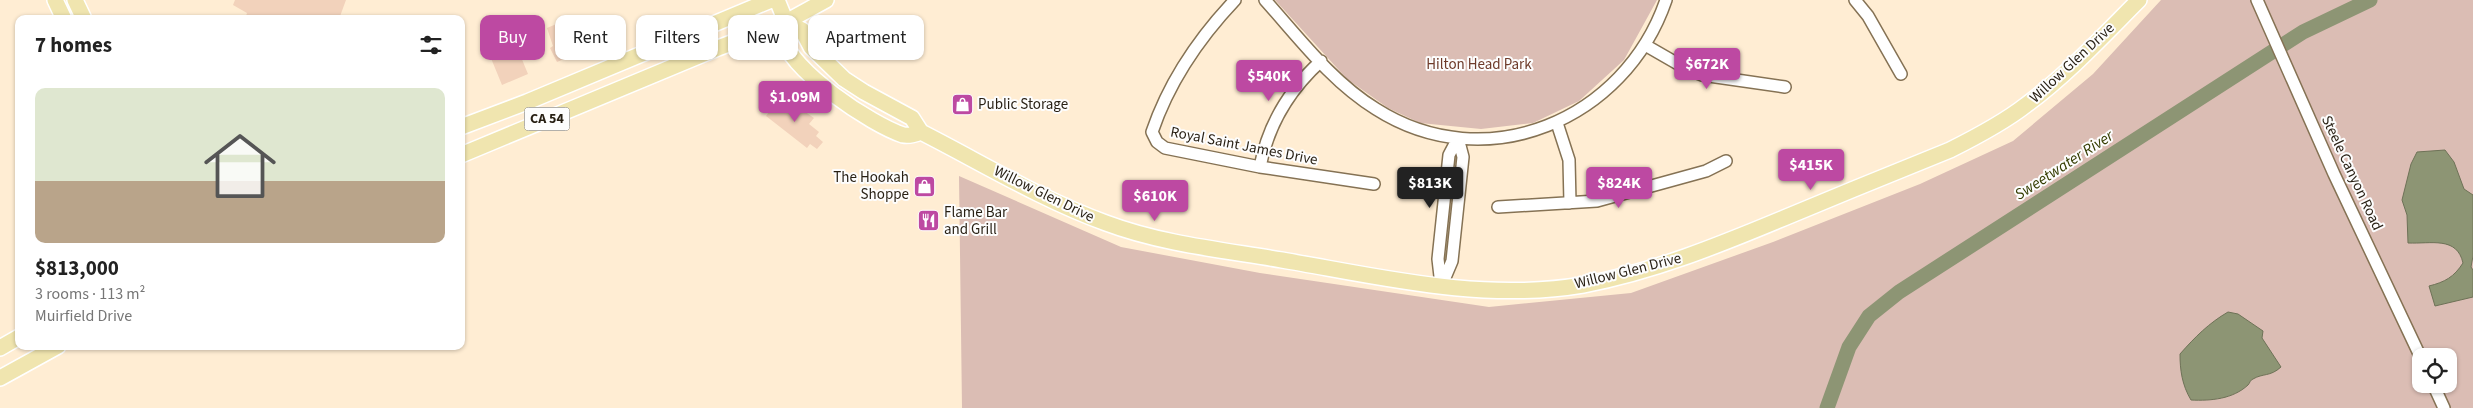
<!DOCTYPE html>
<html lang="en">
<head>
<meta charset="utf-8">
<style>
  body { margin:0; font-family:"Source Sans 3",sans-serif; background:#f2f2f2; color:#222; height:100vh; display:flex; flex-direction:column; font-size:19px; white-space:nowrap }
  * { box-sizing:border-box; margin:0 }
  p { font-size:16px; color:#767676 }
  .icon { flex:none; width:28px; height:28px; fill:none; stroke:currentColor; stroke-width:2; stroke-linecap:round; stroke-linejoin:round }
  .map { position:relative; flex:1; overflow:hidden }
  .details { position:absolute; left:15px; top:15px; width:450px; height:335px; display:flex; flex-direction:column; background:#fff; border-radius:10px; box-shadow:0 1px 4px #0004 }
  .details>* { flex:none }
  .banner { position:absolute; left:480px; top:15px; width:475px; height:45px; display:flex; gap:10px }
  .controls { position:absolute; left:2412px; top:348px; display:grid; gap:10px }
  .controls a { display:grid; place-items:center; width:45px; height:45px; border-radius:10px; background:#fff; box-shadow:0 1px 4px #0004; font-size:25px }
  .price { position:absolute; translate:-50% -42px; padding:0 11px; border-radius:5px; background:#bd49a2; color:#fff; font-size:16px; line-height:32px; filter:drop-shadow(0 1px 2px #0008) }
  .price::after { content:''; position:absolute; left:50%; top:30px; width:15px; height:11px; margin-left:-8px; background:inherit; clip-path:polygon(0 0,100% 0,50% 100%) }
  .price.on { background:#222; color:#fff }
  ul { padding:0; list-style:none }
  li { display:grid; align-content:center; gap:10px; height:265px; padding:0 20px }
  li+li { border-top:1px solid #e0e0e0 }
  li span { display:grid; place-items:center; height:155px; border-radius:10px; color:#555 }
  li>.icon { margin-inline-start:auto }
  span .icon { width:90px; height:90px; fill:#fffc; stroke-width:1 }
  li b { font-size:21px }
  h2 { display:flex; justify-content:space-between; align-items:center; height:60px; padding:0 20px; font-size:21px }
  .tag { padding:0 18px; border-radius:10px; background:#fff; box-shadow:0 1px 4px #0004; font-size:18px; line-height:45px }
  .tag.on { background:#bd49a2; color:#fff }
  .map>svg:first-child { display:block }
  .green { fill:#dbbdb4; fill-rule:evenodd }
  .water { fill:#8d9574; stroke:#6e7257 }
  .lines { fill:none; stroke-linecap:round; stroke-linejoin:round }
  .river { stroke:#8d9574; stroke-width:15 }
  .building { fill:#f2d2bb }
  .minor-casing { stroke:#857254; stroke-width:14 }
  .major-casing { stroke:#fff; stroke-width:18 }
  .minor { stroke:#fff; stroke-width:11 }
  .major { stroke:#f0e5af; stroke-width:15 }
  .labels { text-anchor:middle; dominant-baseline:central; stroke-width:4; stroke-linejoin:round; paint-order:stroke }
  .shield { fill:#fdfdfd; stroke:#676259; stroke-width:1 }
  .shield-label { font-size:14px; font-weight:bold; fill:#271f13 }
  .street-label { font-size:15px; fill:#271f13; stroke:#fdfdfd }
  .park-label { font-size:15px; fill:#6e3b2a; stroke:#fdfdfd }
  .poi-label { font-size:15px; fill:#271f13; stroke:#fdfdfd; text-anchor:start }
  .water-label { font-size:16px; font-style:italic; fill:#343c01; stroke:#fdfdfd }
</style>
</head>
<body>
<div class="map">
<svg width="2473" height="408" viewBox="0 0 2473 408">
  <rect width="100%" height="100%" fill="#ffedd3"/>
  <!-- green -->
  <path class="green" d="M1275,0h382l-33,60 -45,41 -46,22 -52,6 -61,-6 -32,-15 -41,-29z
    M2161,0h312v408h-1511l-3,-232 162,71 139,26 229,34 142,-14 142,-51 147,-58 93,-43 80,-67zM2421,356h28v28h-28z"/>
  <!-- water -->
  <path class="water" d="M2445,150l9,12 10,27 9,6v61l-2,11 2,3v27l-38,9 -6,-20c16,-4 25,-9 34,-23 -6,-27 -32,-19 -55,-20l-1,-28 -5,-15 9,-36 6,-12z
    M2228,312l10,2 25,17 -1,7 19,29c-11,10 -18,6 -28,12 -3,1 -3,4 -5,6 -15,14 -37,16 -57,15 -9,-15 -11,-30 -11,-46 15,-17 29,-31 48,-42z"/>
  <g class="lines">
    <!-- river -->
    <path class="river" d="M1827,408l22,-61 20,-31 30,-24 404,-260 67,-32"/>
  </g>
  <!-- building -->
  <path class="building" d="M235,0h111l-7,19h-94l2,-6 -14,-8z
    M566,20l14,32 -23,10 -7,-14 3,-2 -6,-18z
    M854,29l18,22 -9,8 -18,-22z
    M514,40l14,34 -26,11 -14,-34z
    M782,96l32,22 -5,6 10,8 -3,4 7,6 -6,7 -7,-5 -3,4 -41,-32z"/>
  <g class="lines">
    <defs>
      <path id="minor" d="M1235,0c-36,38 -66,82 -83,132l5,10 8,6 95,19 114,17
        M1265,0c34,38 67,82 111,109 110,70 249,11 290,-109
        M1855,0l13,16 33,58
        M2257,0l77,174 87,184
        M1645,45l40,23 17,7 83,12
        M1557,123l12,37 1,43
        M1260,167c8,-42 29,-77 61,-106
        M1498,207l99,-6 109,-30 20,-10
        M1441,285l-3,-26 11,-104 9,-17
        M1441,287l11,-26 11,-104 -5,-19
        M2433,384l11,24"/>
      <path id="major" d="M55,0l9,19
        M75,0l9,19
        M777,0l9,22 16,8 9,17 33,32 20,13 48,26 9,14c61,31 121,68 185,91 56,21 117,27 176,37 99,17 200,42 301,25 70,-13 136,-40 201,-67 55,-23 111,-46 166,-68 26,-13 53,-27 76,-45 41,-30 77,-69 113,-105
        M786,22c0,6 -4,9 -3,15 6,33 89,88 120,98 5,1 13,-1 18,-3
        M461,127l66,-25 244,-102
        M461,155l257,-107 68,-26 40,-22
        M0,348l19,-11
        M0,378l58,-32"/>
    </defs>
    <!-- minor casing -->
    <use href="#minor" class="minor-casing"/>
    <!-- major casing -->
    <use href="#major" class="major-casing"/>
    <!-- minor -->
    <use href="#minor" class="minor"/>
    <!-- major -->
    <use href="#major" class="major"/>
  </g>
  <!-- icons -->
  <defs>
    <symbol id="shop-square" viewBox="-11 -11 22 22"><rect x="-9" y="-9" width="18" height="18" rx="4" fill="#bd49a2" stroke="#fdfdfd"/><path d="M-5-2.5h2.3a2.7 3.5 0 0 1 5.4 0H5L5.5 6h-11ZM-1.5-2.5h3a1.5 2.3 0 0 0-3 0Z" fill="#fff"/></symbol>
    <symbol id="restaurant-square" viewBox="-11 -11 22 22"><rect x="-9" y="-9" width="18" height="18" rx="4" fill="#bd49a2" stroke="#fdfdfd"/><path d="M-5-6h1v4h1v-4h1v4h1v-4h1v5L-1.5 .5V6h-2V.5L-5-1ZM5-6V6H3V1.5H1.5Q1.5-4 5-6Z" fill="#fff"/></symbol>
  </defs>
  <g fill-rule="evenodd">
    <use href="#shop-square" x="950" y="92" width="25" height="25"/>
    <use href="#shop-square" x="912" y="174" width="25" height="25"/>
    <use href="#restaurant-square" x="916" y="208" width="25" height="25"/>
  </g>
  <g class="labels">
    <!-- shield labels -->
    <rect class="shield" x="524.5" y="107.5" width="45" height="23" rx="4"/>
    <g class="shield-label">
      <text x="547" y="119">CA 54</text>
    </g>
    <!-- street labels -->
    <g class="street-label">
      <text transform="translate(2072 63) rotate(-43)">Willow Glen Drive</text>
      <text transform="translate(1244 146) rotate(11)">Royal Saint James Drive</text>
      <text transform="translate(2352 173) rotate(65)">Steele Canyon Road</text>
      <text transform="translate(1044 194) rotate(26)">Willow Glen Drive</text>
      <text transform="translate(1628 271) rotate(-14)">Willow Glen Drive</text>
    </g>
    <!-- park labels -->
    <g class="park-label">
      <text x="1479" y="64">Hilton Head Park</text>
    </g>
    <!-- poi labels -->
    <g class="poi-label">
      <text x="978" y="104">Public Storage</text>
      <text x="909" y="177" text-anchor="end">The Hookah<tspan x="909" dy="17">Shoppe</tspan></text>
      <text x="944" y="212">Flame Bar<tspan x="944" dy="17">and Grill</tspan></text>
    </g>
    <!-- water labels -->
    <g class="water-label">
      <text transform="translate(2064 165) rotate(-33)">Sweetwater River</text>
    </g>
  </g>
</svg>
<div class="controls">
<a><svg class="icon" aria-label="locate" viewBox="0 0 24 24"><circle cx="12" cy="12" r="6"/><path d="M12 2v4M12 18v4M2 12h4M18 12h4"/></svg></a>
</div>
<b class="price" style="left:1707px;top:90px">$672K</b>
<b class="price" style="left:1269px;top:102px">$540K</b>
<b class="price" style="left:795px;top:123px">$1.09M</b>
<b class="price" style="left:1811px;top:191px">$415K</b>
<b class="price on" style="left:1430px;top:209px">$813K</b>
<b class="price" style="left:1619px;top:209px">$824K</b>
<b class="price" style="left:1155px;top:222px">$610K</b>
<div class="banner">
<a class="tag on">Buy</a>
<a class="tag">Rent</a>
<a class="tag">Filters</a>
<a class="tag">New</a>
<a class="tag">Apartment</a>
</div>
<section class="details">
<h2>7 homes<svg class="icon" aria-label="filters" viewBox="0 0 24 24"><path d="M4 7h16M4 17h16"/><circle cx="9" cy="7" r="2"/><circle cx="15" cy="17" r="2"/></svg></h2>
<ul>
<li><span style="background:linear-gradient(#dfe7d0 60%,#b9a48a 0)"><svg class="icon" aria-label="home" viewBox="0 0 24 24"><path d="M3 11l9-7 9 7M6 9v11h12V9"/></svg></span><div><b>$813,000</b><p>3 rooms · 113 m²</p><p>Muirfield Drive</p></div></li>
</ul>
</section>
</div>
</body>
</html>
